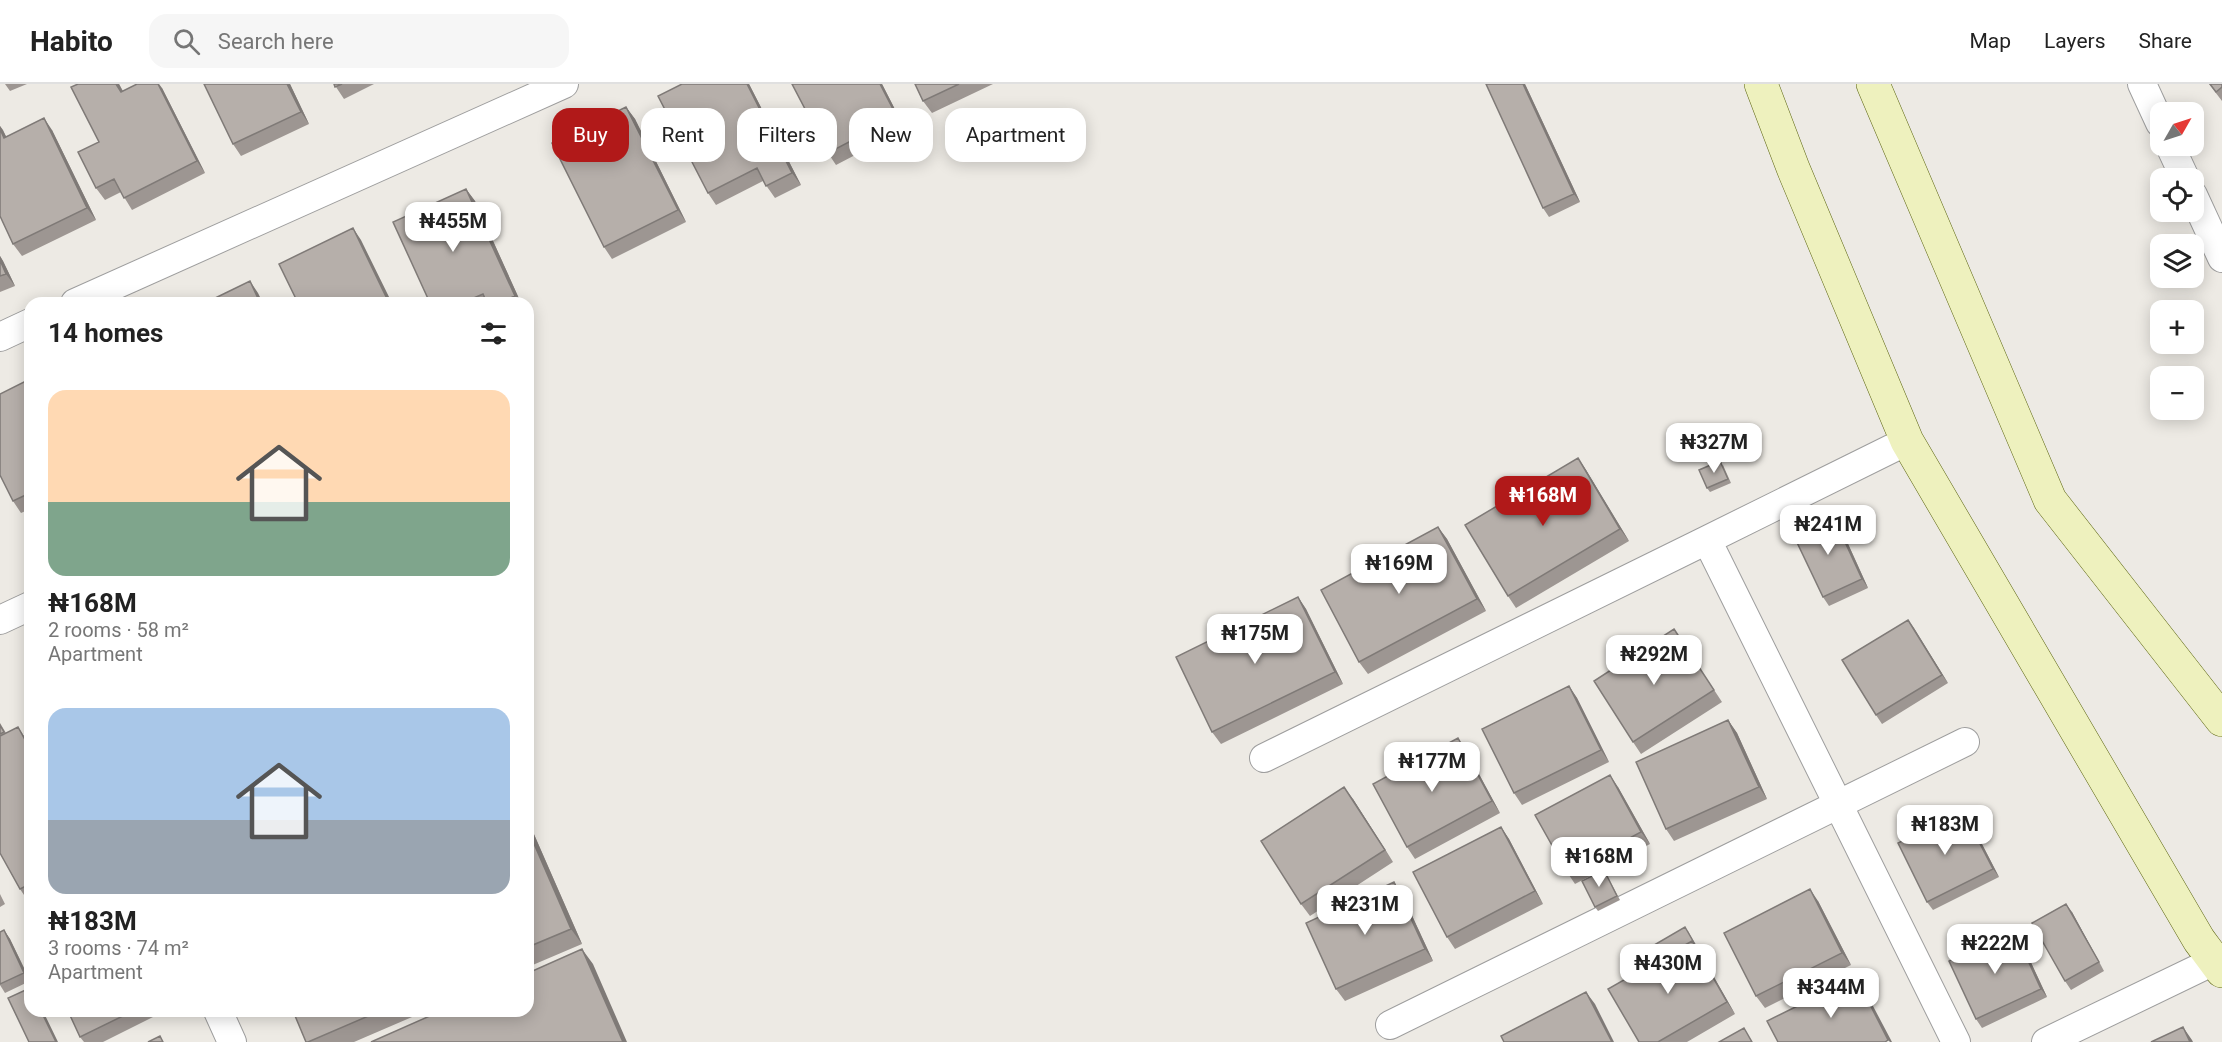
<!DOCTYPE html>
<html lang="en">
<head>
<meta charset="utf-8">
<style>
  body { margin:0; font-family:Roboto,sans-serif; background:#f6f6f6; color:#222; height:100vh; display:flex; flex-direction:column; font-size:22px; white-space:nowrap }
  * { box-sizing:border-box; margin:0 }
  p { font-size:20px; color:#767676 }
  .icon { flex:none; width:33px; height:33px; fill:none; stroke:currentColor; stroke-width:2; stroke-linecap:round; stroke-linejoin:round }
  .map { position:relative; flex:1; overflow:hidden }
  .details { position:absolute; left:24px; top:213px; width:510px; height:720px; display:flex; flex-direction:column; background:#fff; border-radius:18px; box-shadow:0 3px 15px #0003 }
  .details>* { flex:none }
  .guide { position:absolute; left:552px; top:24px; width:570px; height:54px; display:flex; gap:12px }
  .needle { width:39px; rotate:51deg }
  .fabs { position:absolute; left:2150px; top:18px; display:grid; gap:12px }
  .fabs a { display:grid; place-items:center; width:54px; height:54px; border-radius:12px; background:#fff; box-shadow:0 3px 15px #0003; font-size:30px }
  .price { position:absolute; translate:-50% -51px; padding:0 14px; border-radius:12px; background:#fff; color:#222; font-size:20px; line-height:39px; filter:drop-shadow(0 2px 3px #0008) }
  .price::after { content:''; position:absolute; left:50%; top:36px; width:18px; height:14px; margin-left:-9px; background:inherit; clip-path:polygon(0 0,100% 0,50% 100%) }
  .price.current { background:#b11919; color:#fff }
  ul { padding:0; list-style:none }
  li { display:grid; align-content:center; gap:12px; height:318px; padding:0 24px }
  li span { display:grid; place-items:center; height:186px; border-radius:18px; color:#555 }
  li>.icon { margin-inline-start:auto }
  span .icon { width:108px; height:108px; fill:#fffc; stroke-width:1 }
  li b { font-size:26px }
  h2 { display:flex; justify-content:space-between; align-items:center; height:72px; padding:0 24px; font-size:26px }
  .tag { padding:0 21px; border-radius:18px; background:#fff; box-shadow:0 3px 15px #0003; font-size:21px; line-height:54px }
  .tag.current { background:#b11919; color:#fff }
  header { display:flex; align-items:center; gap:36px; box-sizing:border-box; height:84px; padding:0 30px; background:#fff; border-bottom:2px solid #e0e0e0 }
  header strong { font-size:28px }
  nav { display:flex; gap:33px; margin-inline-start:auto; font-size:21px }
  .search { width:420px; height:54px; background:#f6f6f6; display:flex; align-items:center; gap:15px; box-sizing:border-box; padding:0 21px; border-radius:18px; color:#767676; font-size:22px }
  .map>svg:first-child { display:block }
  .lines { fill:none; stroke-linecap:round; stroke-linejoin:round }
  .street-casing { stroke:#9e9e9e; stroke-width:30 }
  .secondary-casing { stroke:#5d6612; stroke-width:34 }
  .street { stroke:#fff; stroke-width:28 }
  .secondary { stroke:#eef1be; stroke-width:33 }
  .wall { fill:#9d9692 }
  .shaded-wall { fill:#7f7a77 }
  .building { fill:#b6afaa; stroke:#7f7a77; stroke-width:1.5 }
</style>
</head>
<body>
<header>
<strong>Habito</strong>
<div class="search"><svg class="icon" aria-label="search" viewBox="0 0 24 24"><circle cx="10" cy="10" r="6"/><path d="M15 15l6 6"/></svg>Search here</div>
<nav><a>Map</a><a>Layers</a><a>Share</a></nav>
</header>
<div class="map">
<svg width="2222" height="958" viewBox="0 0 2222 958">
  <rect width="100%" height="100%" fill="#edeae4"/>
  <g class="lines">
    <defs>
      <path id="street" d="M2142,0l18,39
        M2170,62l15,32
        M2193,111l29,63
        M75,219l489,-219
        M0,253l30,-14
        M1907,357l-200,99 249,502
        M0,536l30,-14
        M1264,674l443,-218
        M218,927l14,31
        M1390,941l575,-283
        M2046,958l168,-81"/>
      <path id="secondary" d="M1761,0l32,84 114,273 292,499 23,31
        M1873,0l177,416 172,220"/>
    </defs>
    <!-- street casing -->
    <use href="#street" class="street-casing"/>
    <!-- secondary casing -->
    <use href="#secondary" class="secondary-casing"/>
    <!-- street -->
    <use href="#street" class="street"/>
    <!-- secondary -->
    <use href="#secondary" class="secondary"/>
  </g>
  <!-- wall -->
  <path class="wall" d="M5,0h22l-17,7z
    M119,0l4,7 39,-3 43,85 -73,37 -11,-18 -16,8 -9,-12 3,-46z
    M290,0l19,40 -68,32 -8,-12z
    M334,0h40l-30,15z
    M749,0l52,101 -26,13 -12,-17 -47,24 -8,-12z
    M882,0l23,45 -69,36 -8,-12z
    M915,0h78l-61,29 -9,-12z
    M1525,0l55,118 -31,15 -6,-9z
    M2209,0h13v17z
    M626,23l9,12 51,103 -74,37 -8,-12z
    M0,42l6,10 46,-6 44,90 -74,36 -9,-12 -13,-28z
    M466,105l9,12 46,102h-91z
    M0,172l3,5 12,25 -15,6z
    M30,295v130l-9,4 -8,-12z
    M1578,374l8,12 43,71 -113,67 -8,-12z
    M1723,381l8,18 -21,9 -3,-4z
    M1833,432l6,8 29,64 -39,18 -6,-9z
    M1438,443l9,12 39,72 -118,63 -9,-12z
    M1298,513l8,12 37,75 -122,60 -9,-12z
    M1908,536l40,63 -66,41 -6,-9z
    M1674,545l48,73 -81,52 -8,-12z
    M1569,602l8,12 32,64 -87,43 -8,-12z
    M1728,636l9,13 30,66 -93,42 -8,-12z
    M0,639l6,10 20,6 4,6v155l-2,1 -8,-12 -20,-36z
    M1466,666l34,63 -85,46 -8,-12z
    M1618,703l32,57 -75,40 -8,-12z
    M1353,715l40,63 -83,54 -9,-12z
    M1963,727l6,8 30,58 -66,33 -6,-8z
    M528,741l5,7 49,112 -54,23z
    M1501,743l8,12 34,65 -88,45 -8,-12z
    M1604,786l16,30 -22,11 -3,-4z
    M1394,798l8,12 31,67 -88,40 -9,-12z
    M0,810l5,10 -5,3z
    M1818,817l33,64 -86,43 -9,-12z
    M2072,828l32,59 -33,19 -6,-9z
    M4,846l6,9 20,41v1l-25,12 -5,-8v-53z
    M1688,847l47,83 -48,28h-48l18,-81z
    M2020,855l27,58 -65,31 -6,-9z
    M68,927h89l2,3 -56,28h-19l-4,-5z
    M293,927h133l-72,31h-48z"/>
  <!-- shaded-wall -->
  <path class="shaded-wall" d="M116,0h3l10,20 -8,-12z
    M158,0h1l3,4 43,85 -8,-12z
    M287,0h3l19,40 -8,-12z
    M747,0h2l52,101 -9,-12z
    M880,0h2l23,45 -8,-12z
    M1523,0h2l55,118 -6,-8z
    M626,23l9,12 51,103 -8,-12z
    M44,34l8,12 44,90 -9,-12z
    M0,42l3,4 9,20 -8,-12 -4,-9z
    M466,105l9,12 46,102h-2l-4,-7z
    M353,144l8,12 31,63h-3z
    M0,172l3,5 12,25 -9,-12 -6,-14z
    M250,197l8,12 5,10h-3z
    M1578,374l8,12 43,71 -9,-12z
    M1833,432l6,8 29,64 -6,-9z
    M1438,443l9,12 39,72 -9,-12z
    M1298,513l8,12 37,75 -8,-12z
    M1908,536l6,8 34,55 -6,-8z
    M1569,602l8,12 32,64 -8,-12z
    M1728,636l9,13 30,66 -8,-12z
    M18,643l12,18v4z
    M1458,654l8,12 34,63 -8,-12z
    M1610,691l8,12 32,57 -9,-12z
    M1344,703l9,12 40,63 -8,-12z
    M1963,727l6,8 30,58 -6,-8z
    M528,741l5,7 49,112 -11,-15 -43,-99z
    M1501,743l8,12 34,65 -8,-13z
    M1394,798l8,12 31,67 -8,-12z
    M1810,805l8,12 33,64 -9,-12z
    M2066,820l6,8 32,59 -5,-9z
    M4,846l6,9 20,42 -6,-8z
    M2014,846l6,9 27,58 -6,-8z
    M1692,857l8,12 35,61 -8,-12z
    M582,865l11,15 34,78h-4z
    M1856,893l8,12 28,53h-2l-2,-2z
    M1586,908l9,12 19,38h-2z
    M41,927h2l15,31h-2z
    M2183,943l9,13 1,2h-3z"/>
  <!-- building -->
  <path class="building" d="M78,0h38l5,8 16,-8h21l39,77 -73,37 -10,-19 -18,9 -18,-36 21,-10 -28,-55z
    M204,0h83l14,28 -68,32z
    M334,0h8l-7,3z
    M682,0h65l45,89 -26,13 -9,-18 -49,25 -50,-97z
    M792,0h88l17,33 -69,36z
    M915,0h44l-36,17z
    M1486,0h37l51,110 -31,14z
    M2210,0h12v3l-6,5z
    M626,23l52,103 -74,37 -52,-104z
    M44,34l43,90 -74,36 -13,-28v-87l4,9z
    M466,105l49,107 -16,7h-12l-4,-9 -21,9h-32l-37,-81z
    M353,144l36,75h-91l-19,-39z
    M0,176l6,14 -6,2z
    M250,197l10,22h-55z
    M30,295v114l-17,8 -13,-26v-81z
    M1578,374l42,71 -112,67 -43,-71z
    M1720,377l8,18 -21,9 -8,-18z
    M1833,432l29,63 -39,18 -30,-63z
    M1438,443l39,72 -118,63 -38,-72z
    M1298,513l37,75 -123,60 -36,-75z
    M1908,536l34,55 -66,40 -34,-55z
    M1674,545l40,61 -81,52 -39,-61z
    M1569,602l32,64 -87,43 -32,-64z
    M1728,636l31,67 -93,42 -30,-67z
    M0,641l4,7 -4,2z
    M18,643l12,22v135l-10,5 -20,-36v-117z
    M1458,654l34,63 -85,46 -34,-63z
    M1610,691l31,57 -74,40 -32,-57z
    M1344,703l41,63 -84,54 -40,-63z
    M1963,727l30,58 -66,33 -29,-59z
    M1501,743l34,64 -88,46 -34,-65z
    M528,746l43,99 -43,18z
    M1604,786l13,26 -22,11 -13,-26z
    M1394,798l31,67 -89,40 -30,-66z
    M1810,805l32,64 -86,43 -32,-63z
    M2066,820l33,58 -34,19 -33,-58z
    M30,838v12l-4,-9z
    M1685,843l12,21 -5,-7 -35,20 -8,-13z
    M4,846l20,43 -24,11v-52z
    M2014,846l27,59 -65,30 -27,-58z
    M1692,857l35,61 -69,40h-19l-31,-53z
    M582,865l41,93h-252l70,-31h87v-38z
    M1856,893l32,63 -3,2h-107l-11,-21z
    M30,904v23h11l15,31h-27l-21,-44z
    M1586,908l26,50h-108l-3,-6z
    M68,927h65l-53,26z
    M293,927h87l-72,31h-2z
    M2183,943l7,15h-39z
    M1744,944l8,14h-33z
    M160,952l3,6h-15z"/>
</svg>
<div class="fabs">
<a><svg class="needle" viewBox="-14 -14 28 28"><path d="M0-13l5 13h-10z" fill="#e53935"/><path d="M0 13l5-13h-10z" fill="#767676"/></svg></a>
<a><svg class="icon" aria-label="locate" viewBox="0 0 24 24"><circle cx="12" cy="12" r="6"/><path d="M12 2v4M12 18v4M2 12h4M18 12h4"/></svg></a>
<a><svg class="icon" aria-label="layers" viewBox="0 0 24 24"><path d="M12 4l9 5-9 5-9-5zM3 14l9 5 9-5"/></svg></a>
<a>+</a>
<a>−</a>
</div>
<b class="price" style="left:453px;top:169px">₦455M</b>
<b class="price" style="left:1714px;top:390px">₦327M</b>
<b class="price current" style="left:1543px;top:443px">₦168M</b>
<b class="price" style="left:1828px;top:472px">₦241M</b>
<b class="price" style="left:1399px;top:511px">₦169M</b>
<b class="price" style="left:1255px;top:581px">₦175M</b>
<b class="price" style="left:1654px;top:602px">₦292M</b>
<b class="price" style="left:1432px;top:709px">₦177M</b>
<b class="price" style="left:1945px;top:772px">₦183M</b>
<b class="price" style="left:1599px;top:804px">₦168M</b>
<b class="price" style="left:1365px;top:852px">₦231M</b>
<b class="price" style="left:1995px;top:891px">₦222M</b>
<b class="price" style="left:1668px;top:911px">₦430M</b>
<b class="price" style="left:1831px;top:935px">₦344M</b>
<div class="guide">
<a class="tag current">Buy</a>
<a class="tag">Rent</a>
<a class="tag">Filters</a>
<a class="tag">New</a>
<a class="tag">Apartment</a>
</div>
<section class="details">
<h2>14 homes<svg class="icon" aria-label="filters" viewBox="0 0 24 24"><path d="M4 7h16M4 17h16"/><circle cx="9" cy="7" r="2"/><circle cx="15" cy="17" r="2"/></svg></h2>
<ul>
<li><span style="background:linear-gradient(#ffd9b3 60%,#7fa58c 0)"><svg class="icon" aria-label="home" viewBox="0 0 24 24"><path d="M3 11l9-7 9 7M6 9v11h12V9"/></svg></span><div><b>₦168M</b><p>2 rooms · 58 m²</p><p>Apartment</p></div></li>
<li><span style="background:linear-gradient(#a9c7e8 60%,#9aa5b1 0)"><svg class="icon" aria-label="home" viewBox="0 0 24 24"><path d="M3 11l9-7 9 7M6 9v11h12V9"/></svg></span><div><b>₦183M</b><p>3 rooms · 74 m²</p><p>Apartment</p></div></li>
</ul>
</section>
</div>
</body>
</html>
